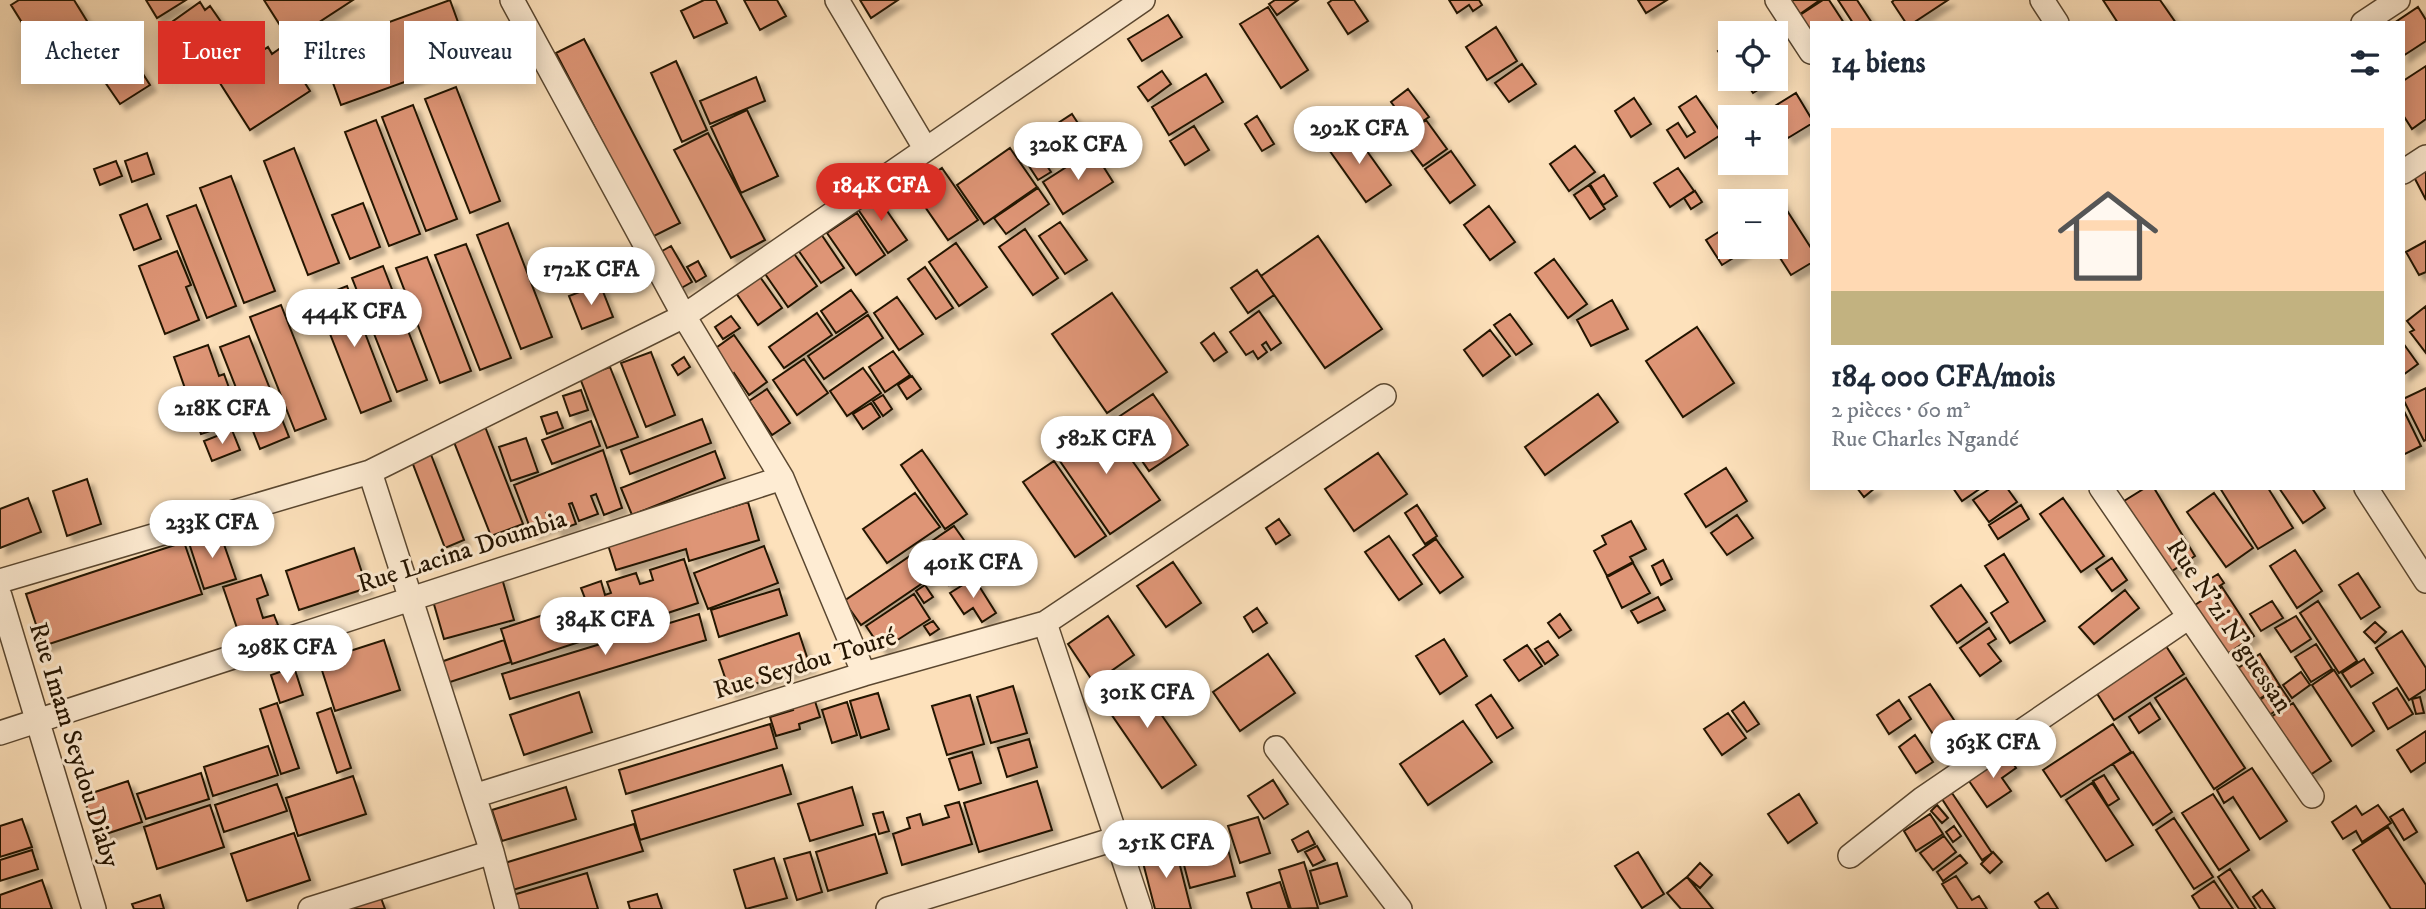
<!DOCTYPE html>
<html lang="fr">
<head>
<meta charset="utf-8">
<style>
  body { margin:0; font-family:"IM FELL DW Pica",serif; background:#f6f6f7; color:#1f2937; height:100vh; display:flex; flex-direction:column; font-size:26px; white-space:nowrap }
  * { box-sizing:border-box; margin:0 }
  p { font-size:23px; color:#747a83 }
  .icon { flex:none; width:38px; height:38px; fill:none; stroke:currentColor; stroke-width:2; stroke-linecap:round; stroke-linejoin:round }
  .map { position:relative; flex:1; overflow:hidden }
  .details { position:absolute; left:1810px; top:21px; width:595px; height:469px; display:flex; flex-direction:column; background:#fff; border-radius:0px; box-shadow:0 4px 18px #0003 }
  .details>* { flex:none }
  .guide { position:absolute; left:21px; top:21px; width:665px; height:63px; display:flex; gap:14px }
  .tools { position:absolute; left:1718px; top:21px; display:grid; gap:14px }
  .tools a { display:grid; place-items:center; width:70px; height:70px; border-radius:0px; background:#fff; box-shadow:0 4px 18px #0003; font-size:35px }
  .price { position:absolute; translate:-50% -60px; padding:0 16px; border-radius:24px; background:#fff; color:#222; font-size:23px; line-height:46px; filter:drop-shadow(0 2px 4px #0008) }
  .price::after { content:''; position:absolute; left:50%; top:42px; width:21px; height:16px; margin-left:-10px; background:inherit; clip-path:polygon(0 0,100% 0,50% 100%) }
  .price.on { background:#d93025; color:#fff }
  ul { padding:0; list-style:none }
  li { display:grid; align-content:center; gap:14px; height:371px; padding:0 21px }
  li span { display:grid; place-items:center; height:217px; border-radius:0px; color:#555 }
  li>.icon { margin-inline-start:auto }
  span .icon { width:126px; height:126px; fill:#fffc; stroke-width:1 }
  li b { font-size:30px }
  h2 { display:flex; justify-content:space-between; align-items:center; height:84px; padding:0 21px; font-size:30px }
  .pill { padding:0 24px; border-radius:0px; background:#fff; box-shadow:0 4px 18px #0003; font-size:24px; line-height:63px }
  .pill.on { background:#d93025; color:#fff }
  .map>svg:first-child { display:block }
  .building { fill:#de9576; stroke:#241401; stroke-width:2; filter:url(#shadow) }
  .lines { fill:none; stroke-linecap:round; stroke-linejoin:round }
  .minor-casing { stroke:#5a4730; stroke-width:26 }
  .minor { stroke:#feecd3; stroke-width:23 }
  .labels { text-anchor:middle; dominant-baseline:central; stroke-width:6; stroke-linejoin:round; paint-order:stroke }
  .street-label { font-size:26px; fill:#241401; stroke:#feecd3 }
</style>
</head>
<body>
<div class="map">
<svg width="2426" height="909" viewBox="0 0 2426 909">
  <defs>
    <filter id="shadow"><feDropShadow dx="6" dy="6" stdDeviation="2" flood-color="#0004"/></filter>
  </defs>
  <rect width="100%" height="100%" fill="#fde1bb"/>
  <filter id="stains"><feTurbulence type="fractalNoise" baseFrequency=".00286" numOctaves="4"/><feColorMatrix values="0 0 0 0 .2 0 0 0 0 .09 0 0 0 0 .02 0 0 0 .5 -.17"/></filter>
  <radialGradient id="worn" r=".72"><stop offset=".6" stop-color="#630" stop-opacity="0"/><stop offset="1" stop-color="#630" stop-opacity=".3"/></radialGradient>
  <!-- building -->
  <path class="building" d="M19,0h55l16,26 -47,30 -32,-51z
    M146,0h40l-29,18z
    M264,0h89l-63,41z
    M450,0l21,58 -130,47 -21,-58z
    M704,0h12l11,23 -33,15 -13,-27z
    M744,0h33l9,16 -26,14z
    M860,0h38l-27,18z
    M1275,0h23l-21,15 -8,-11z
    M1332,0h22l14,21 -20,13 -20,-31z
    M1449,0h30l3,5 -9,6 -4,-6 -12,8z
    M1638,0h29l-21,13z
    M1791,0h29l-20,14z
    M1823,0h6l15,23h-33v9l-11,-17z
    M1838,0h19l15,23h-19z
    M1894,0h54l-35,23h-7l-14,-21z
    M2103,0h57l16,23h-58z
    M200,2l5,8 5,-4 18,26 -43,30 -23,-33z
    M1268,7l40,63 -27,18 -41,-64z
    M2418,7l8,13v21l-23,15v-33h-9z
    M1168,15l14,22 -40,24 -14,-22z
    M1496,27l21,34 -30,19 -21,-33z
    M584,39l96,184 -28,14 -96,-184z
    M1731,43v28l-13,-20z
    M268,47l4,7 10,-7 28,44 -60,39 -32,-50z
    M127,49l23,36 -30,19 -24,-35z
    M676,61l31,69 -25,12 -31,-69z
    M1522,64l14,20 -27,18 -14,-19z
    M2426,66v53l-14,10 -9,-14v-34z
    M1162,71l9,13 -23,17 -10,-14z
    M1776,73l3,4 -26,16 -8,-12 31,-2z
    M1206,74l17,28 -54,33 -17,-28z
    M756,77l9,24 -55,23 -10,-23z
    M456,87l44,114 -30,12 -45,-114z
    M1408,89l21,28 -18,12 -20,-27z
    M1796,93l15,25v6l-23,14 -18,-29z
    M1696,96l26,38 -37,24 -18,-28 11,-7 9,14 8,-5 -16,-25z
    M1634,98l17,26 -20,13 -16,-26z
    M413,105l44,114 -31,12 -44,-114z
    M747,110l31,66 -37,17 -30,-66z
    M1072,114l20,31 -17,10 -20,-30z
    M1257,116l17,28 -12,7 -17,-27z
    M376,120l44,114 -31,12 -44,-114z
    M1426,120l21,29 -24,17 -21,-28z
    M1194,126l15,24 -24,15 -15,-24z
    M1352,130l39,55 -25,17 -39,-55z
    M708,133l57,107 -34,18 -57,-108z
    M1575,146l20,26 -26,19 -19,-27z
    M294,148l45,115 -31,12 -44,-114z
    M1010,148l27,39 -53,37 -27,-39z
    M1036,149l15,23 -13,8 -15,-23z
    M1093,150l20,32 -50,32 -20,-32z
    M1451,151l24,34 -25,18 -25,-34z
    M147,153l7,21 -22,8 -7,-21z
    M116,161l6,15 -22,9 -6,-16z
    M942,168l36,52 -30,20 -36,-52z
    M1678,168l16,23 -24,16 -16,-24z
    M2426,171v29l-12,-23z
    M1604,175l13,21 -14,9 -13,-21z
    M231,176l44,115 -31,12 -44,-115z
    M1589,185l16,24 -15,10 -16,-24z
    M1038,188l11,16 -43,30 -12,-16z
    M1695,191l7,11 -11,7 -7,-11z
    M874,192l33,48 -19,13 -33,-48z
    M1779,198l32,50v15l-20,12 -18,-28h3l-2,-46z
    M363,203l17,44 -30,12 -18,-44z
    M147,204l14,35 -27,11 -14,-35z
    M196,205l40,101 -29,12 -40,-102z
    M1489,206l26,36 -25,18 -26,-35z
    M857,213l28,42 -29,20 -29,-42z
    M1060,222l27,38 -22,14 -26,-38z
    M508,223l44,114 -31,12 -44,-114z
    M1731,224v23h20l-29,18 -16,-25z
    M1025,229l33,49 -25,17 -34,-48z
    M819,231l25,37 -23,15 -25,-36z
    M1318,236l64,93 -57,39 -64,-92z
    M2426,241v31l-7,3 -13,-23z
    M956,243l31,44 -28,19 -30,-44z
    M466,244l45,114 -31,12 -45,-115z
    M671,246l21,36 -16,9 -21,-36z
    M790,248l27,38 -29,21 -27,-39z
    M177,251l14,34 -5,2 13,33 -34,14 -26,-68z
    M427,257l44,114 -31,12 -44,-115z
    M1554,259l33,45 -19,14 -33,-45z
    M698,261l8,15 -10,6 -9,-15z
    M383,266l44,114 -30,12 -45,-114z
    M925,267l28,41 -17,11 -28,-40z
    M1257,270l17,25 -26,18 -17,-25z
    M758,274l24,34 -24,17 -24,-35z
    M600,284l13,33 -31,12 -13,-33z
    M347,286l44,115 -30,12 -45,-115z
    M851,290l16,22 -31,21 -15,-22z
    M1112,293l55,79 -60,41 -55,-79z
    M897,297l26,37 -24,16 -25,-37z
    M1612,300l16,29 -37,17 -14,-26z
    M281,305l45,114 -31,12 -45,-114z
    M2426,306v47l-16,-21 4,-2 -7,-9z
    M1259,311l22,32 -10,7 -5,-8 -4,3 5,7 -9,7 -5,-8 -7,4 -16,-23z
    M817,313l15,22 -48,33 -15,-21z
    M1510,314l22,30 -16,11 -22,-30z
    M868,315l15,23 -59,41 -16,-23z
    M731,316l9,12 -17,11 -8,-12z
    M1697,327l37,56 -51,34 -37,-56z
    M1490,330l20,26 -27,20 -19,-26z
    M1214,333l13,19 -13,9 -13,-18z
    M734,335l33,47 -18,13 -15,-22 -3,3 -18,-26z
    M249,336l40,101 -29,12 -40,-102z
    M2403,343l15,21 -15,11z
    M208,345l11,31 5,-2 17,47 -40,13 -27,-77z
    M893,351l17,24 -25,17 -16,-25z
    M651,352l24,63 -29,12 -25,-64z
    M684,357l6,10 -12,8 -6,-10z
    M804,359l24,34 -31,22 -24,-35z
    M610,367l28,70 -31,11 -27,-70z
    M863,368l18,25 -34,23 -17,-25z
    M912,376l9,13 -14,10 -9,-14z
    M2426,388v52l-2,1 -21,-42z
    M767,389l23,34 -18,12 -23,-34z
    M581,390l7,20 -18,6 -7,-20z
    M1153,394l35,51 -39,26 -35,-51z
    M1598,394l20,28 -73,53 -20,-28z
    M883,395l9,14 -9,7 -10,-15z
    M871,403l9,14 -17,12 -10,-15z
    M2403,409l18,37 -18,9z
    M557,412l6,16 -16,6 -6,-17z
    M1102,418l58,82 -50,34 -57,-83z
    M702,419l9,24 -81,31 -9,-24z
    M591,421l9,25 -48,18 -10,-24z
    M484,424l39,100 -32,12 -39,-99z
    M232,430l8,20 -28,11 -8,-20z
    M526,438l12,34 -27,9 -12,-34z
    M603,450l19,58 -18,7 -8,-21 -5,2 7,18 -19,7 -7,-18 -3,1 7,20 -20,7 -7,-19 -3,1 5,13 -19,7 -18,-48z
    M922,450l45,64 -22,15 -44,-64z
    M715,451l10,27 -93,37 -11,-27z
    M430,452l34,88 -19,8 -34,-89z
    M1378,453l29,41 -53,37 -29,-42z
    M1054,461l52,75 -31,21 -52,-75z
    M1726,468l21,33 -41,26 -21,-33z
    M87,479l14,45 -34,12 -14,-45z
    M1857,488h18l-11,9z
    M1953,488h28l-19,13z
    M1991,488h16l10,14 -28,20 -16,-22z
    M2145,488h9l41,68 -26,17 -45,-72z
    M2220,488h48l25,40 -35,21z
    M2279,488h33l13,20 -22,15z
    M915,493l25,34 -53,36 -24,-34z
    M2214,493l39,55 -27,19 -39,-55z
    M28,498l13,34 -41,16v-39z
    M2063,498l41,58 -23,16 -41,-58z
    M748,502l11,38 -70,21 -3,-12 -70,21 -8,-25z
    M1417,505l20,31 -12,8 -20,-31z
    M2021,505l8,14 -31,20 -9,-14z
    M1737,515l16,23 -26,17 -16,-22z
    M1279,519l11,16 -14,9 -10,-16z
    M1631,521l15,28 -16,8 3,5 -26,14 -13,-25 12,-7 -4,-8z
    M954,526l17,24 -110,75 -17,-24z
    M219,530l17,49 -32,10 -16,-49z
    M1389,536l33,48 -23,16 -34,-48z
    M1436,539l27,38 -23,16 -27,-38z
    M184,542l18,52 -159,52 -17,-52z
    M764,546l14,37 -70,26 -14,-36z
    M354,548l13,40 -68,22 -13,-39z
    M2295,550l27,41 -25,17 -27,-42z
    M2004,554l41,67 -35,22 -19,-30 17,-11 -23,-36z
    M2112,558l15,22 -15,11 -16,-22z
    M684,559l14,44 -186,61 -11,-35 85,-28 -5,-13 20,-7 4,14 6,-2 -4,-11 29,-9 4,11 13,-4 -3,-10z
    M961,559l10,15 -9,6 -10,-15z
    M1663,560l9,19 -11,6 -9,-19z
    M1173,562l28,41 -35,24 -29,-41z
    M1633,563l17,30 -28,15 -15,-31z
    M947,567l9,13 -7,5 -9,-13z
    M2358,573l22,34 -19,12 -22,-34z
    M2218,574l6,9 -21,14 -6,-10z
    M261,575l7,20 -11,4 6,19 11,-3 4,10 -38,12 -17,-50z
    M501,575l13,45 -70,19 -13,-45z
    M974,578l22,35 -14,9 -9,-14 -9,6 -14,-21z
    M925,585l8,12 -9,6 -8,-12z
    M1961,585l26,37 -30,21 -26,-37z
    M2222,587l32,49 -27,18 -32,-49z
    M779,589l8,26 -68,22 -8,-27z
    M2125,590l14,18 -45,36 -15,-17z
    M914,594l16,25 -48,31 -16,-24z
    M1658,597l7,13 -27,13 -7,-12z
    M2272,601l11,17 -22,13 -11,-17z
    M2318,601l39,60 -18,12 -39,-60z
    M1257,608l10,15 -14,9 -9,-15z
    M699,614l7,26 -196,59 -8,-25z
    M1560,614l11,16 -12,8 -11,-15z
    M1108,616l26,39 -40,28 -26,-39z
    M2296,616l15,23 -20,13 -16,-24z
    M933,621l6,8 -9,6 -6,-9z
    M2375,622l11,10 -11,11 -11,-11z
    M1989,628l7,11 -8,5 13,17 -21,15 -20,-28z
    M2402,631l24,37v21l-17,11 -33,-52z
    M799,633l11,33 -80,26 -11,-32z
    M1444,639l23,37 -27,18 -24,-38z
    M384,640l16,50 -65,21 -16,-50z
    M504,640l7,22 -70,23 -6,-21z
    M1548,641l10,14 -13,9 -10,-15z
    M2316,644l16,25 -21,13 -16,-25z
    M1527,645l15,21 -23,15 -15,-21z
    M2166,646l18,28 -70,46 -18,-28z
    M1268,654l27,39 -55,38 -27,-39z
    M2260,654l20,32 -24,15 -21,-31z
    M2364,659l9,14 -22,14 -9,-14z
    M294,667l9,28 -23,8 -9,-28z
    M2334,670l40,61 -22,15 -40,-61z
    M1132,672l64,93 -34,23 -64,-93z
    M2301,672l9,13 -18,13 -9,-13z
    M2186,678l59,90 -31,21 -59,-91z
    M1930,684l34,51 -22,13 -33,-51z
    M1013,686l14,47 -36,10 -14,-46z
    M2280,686l10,15 -25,17 -11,-14z
    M2397,688l16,26 -25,15 -15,-26z
    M579,692l13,40 -68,23 -14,-40z
    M878,693l11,36 -28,9 -11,-37z
    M970,695l14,49 -37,11 -15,-49z
    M1491,695l22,33 -16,10 -21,-33z
    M2420,697l4,16 -8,1 -4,-15z
    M814,698l6,19 -21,7 1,5 -24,7 -6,-19 23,-7 -2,-6z
    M1899,700l12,19 -22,15 -12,-19z
    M847,702l10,33 -25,8 -10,-33z
    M1744,702l15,22 -12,8 -15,-21z
    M277,703l22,65 -18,6 -21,-65z
    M2150,703l10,16 -21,14 -10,-16z
    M2293,703l38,58 -27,18 -38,-59z
    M331,708l20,60 -14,5 -20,-60z
    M1728,713l18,25 -24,17 -18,-26z
    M1463,721l29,41 -64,43 -28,-41z
    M770,724l7,24 -151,46 -7,-24z
    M2113,724l18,28 -70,45 -18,-27z
    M2426,731v31l-15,10 -14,-22z
    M1915,735l18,27 -17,11 -17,-26z
    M1029,739l8,28 -30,10 -9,-29z
    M268,746l10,29 -65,21 -9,-29z
    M972,752l9,31 -22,7 -10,-31z
    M2133,752l39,60 -19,13 -40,-61z
    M2006,753l10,15 -14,10 9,13 -24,16 -20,-29z
    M782,765l9,29 -151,46 -8,-29z
    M2252,768l35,53 -27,18 -27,-42 -9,6 -7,-13z
    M201,773l8,26 -63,20 -9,-25z
    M2104,775l15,24 -11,7 -15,-25z
    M353,776l13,38 -68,22 -12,-38z
    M1273,780l15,24 -24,15 -16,-23z
    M128,781l14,41 -45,15 -14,-41z
    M1037,781l15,49 -73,22 -15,-49z
    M2092,783l41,62 -27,16 -40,-61z
    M277,784l10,27 -63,21 -9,-27z
    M566,787l10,32 -74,22 -10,-31z
    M852,787l11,38 -53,16 -12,-37z
    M1952,793l40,60 -10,7 -40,-61z
    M1799,794l18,29 -29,20 -20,-29z
    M2213,794l36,56 -30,20 -37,-57z
    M959,802l13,42 -70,21 -9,-31 17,-6 -3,-10 13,-4 3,11 26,-8 -4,-11z
    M210,805l14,42 -67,22 -13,-42z
    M1937,805l11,13 -6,5 -11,-12z
    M2378,805l13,18 -29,19 -6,-11 -13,8 -11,-17 24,-16 6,9z
    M2403,809l14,23 -13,8 -14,-23z
    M883,812l6,19 -10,3 -6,-20z
    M1930,814l13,20 -27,17 -12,-20z
    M1258,817l12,36 -30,10 -12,-37z
    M2174,818l39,59 -19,12 -38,-59z
    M22,819l10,28 -32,10v-31z
    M634,824l9,27 -137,41 -8,-27z
    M1954,826l7,10 -8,6 -7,-10z
    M2388,827l38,58v24h-35l-38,-59z
    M1308,831l7,13 -17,8 -6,-12z
    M294,833l16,47 -63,21 -16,-47z
    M875,834l12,39 -59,18 -12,-39z
    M1224,834l11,42 -45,12 -11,-42z
    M1944,836l12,16 -23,18 -13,-17z
    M1175,846l16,63h-36l-14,-54z
    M1317,846l8,14 -12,6 -8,-14z
    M32,850l6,19 -38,12v-21z
    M810,852l12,40 -25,8 -13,-41z
    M1638,852l26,42 -22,14 -27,-42z
    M1993,852l9,10 -12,11 -9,-9z
    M1960,855l7,8 -24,18 -6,-9z
    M774,858l13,40 -41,11 -12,-39z
    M1304,862l14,46 -27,1 -12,-39z
    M1337,863l10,33 -27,8 -10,-33z
    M1700,863l12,12 -12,13 -13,-11z
    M2230,869l26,40h-17l-21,-32z
    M587,873l11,36h-81l-4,-14z
    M1956,876l16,24 7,-4 8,13h-29l-16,-25z
    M1687,877l26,32h-32l-14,-16z
    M42,880l10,29h-52v-14z
    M2214,881l19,28h-33l-8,-13z
    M1280,882l9,27h-37l-5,-16z
    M2262,890l13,19h-14l-8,-12z
    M2048,893l10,16h-18l-5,-7z
    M657,894l5,15h-32l-2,-7z
    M160,895l4,14h-30l-2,-5z
    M381,898l4,11h-38z"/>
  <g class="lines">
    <defs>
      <path id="minor" d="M512,0l172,316 98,162 82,196
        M837,0l88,148
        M1777,0l34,52
        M2042,0l15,23
        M2363,23l35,-23
        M2403,172l23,-15
        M370,472l122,380 15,57
        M2101,488l211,308
        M2366,488l60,93
        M0,581l370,-109 314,-156 459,-316
        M0,596l94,313
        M1045,623l95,286
        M0,733l782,-255
        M1276,748l124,161
        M474,796l390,-122 181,-51 339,-227
        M1850,856l72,-57 267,-182
        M310,909l182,-57
        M888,909l230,-71"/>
    </defs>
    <!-- minor casing -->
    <use href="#minor" class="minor-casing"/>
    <!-- minor -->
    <use href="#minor" class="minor"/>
  </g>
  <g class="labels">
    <!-- street labels -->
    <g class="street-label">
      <text transform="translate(462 552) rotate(-18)">Rue Lacina Doumbia</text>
      <text transform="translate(2229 626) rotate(56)">Rue N'zi N'guessan</text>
      <text transform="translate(805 664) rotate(-17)">Rue Seydou Touré</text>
      <text transform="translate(74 745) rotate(73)">Rue Imam Seydou Diaby</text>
    </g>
  </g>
  <rect width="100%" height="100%" filter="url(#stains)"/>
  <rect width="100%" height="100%" fill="url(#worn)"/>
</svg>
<div class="tools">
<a><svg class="icon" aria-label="locate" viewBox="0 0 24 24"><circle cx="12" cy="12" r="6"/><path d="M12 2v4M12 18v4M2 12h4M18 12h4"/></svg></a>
<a>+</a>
<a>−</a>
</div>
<b class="price" style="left:1359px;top:166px">292K CFA</b>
<b class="price" style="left:1078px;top:182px">320K CFA</b>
<b class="price on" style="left:881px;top:223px">184K CFA</b>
<b class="price" style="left:591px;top:307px">172K CFA</b>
<b class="price" style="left:354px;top:349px">444K CFA</b>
<b class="price" style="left:222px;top:446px">218K CFA</b>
<b class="price" style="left:1106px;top:476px">582K CFA</b>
<b class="price" style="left:212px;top:560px">233K CFA</b>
<b class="price" style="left:973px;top:600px">401K CFA</b>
<b class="price" style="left:605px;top:657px">384K CFA</b>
<b class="price" style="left:287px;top:685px">298K CFA</b>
<b class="price" style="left:1147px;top:730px">301K CFA</b>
<b class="price" style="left:1993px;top:780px">363K CFA</b>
<b class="price" style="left:1166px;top:880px">251K CFA</b>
<div class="guide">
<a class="pill">Acheter</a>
<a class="pill on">Louer</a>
<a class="pill">Filtres</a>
<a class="pill">Nouveau</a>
</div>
<section class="details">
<h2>14 biens<svg class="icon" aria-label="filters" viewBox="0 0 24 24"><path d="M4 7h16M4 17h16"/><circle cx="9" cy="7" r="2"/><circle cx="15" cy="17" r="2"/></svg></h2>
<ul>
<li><span style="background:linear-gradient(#ffd9b3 75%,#c2b280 0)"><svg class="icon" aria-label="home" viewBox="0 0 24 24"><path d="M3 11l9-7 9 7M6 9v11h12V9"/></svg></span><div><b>184 000 CFA/mois</b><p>2 pièces · 60 m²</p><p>Rue Charles Ngandé</p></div></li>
</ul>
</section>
</div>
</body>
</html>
